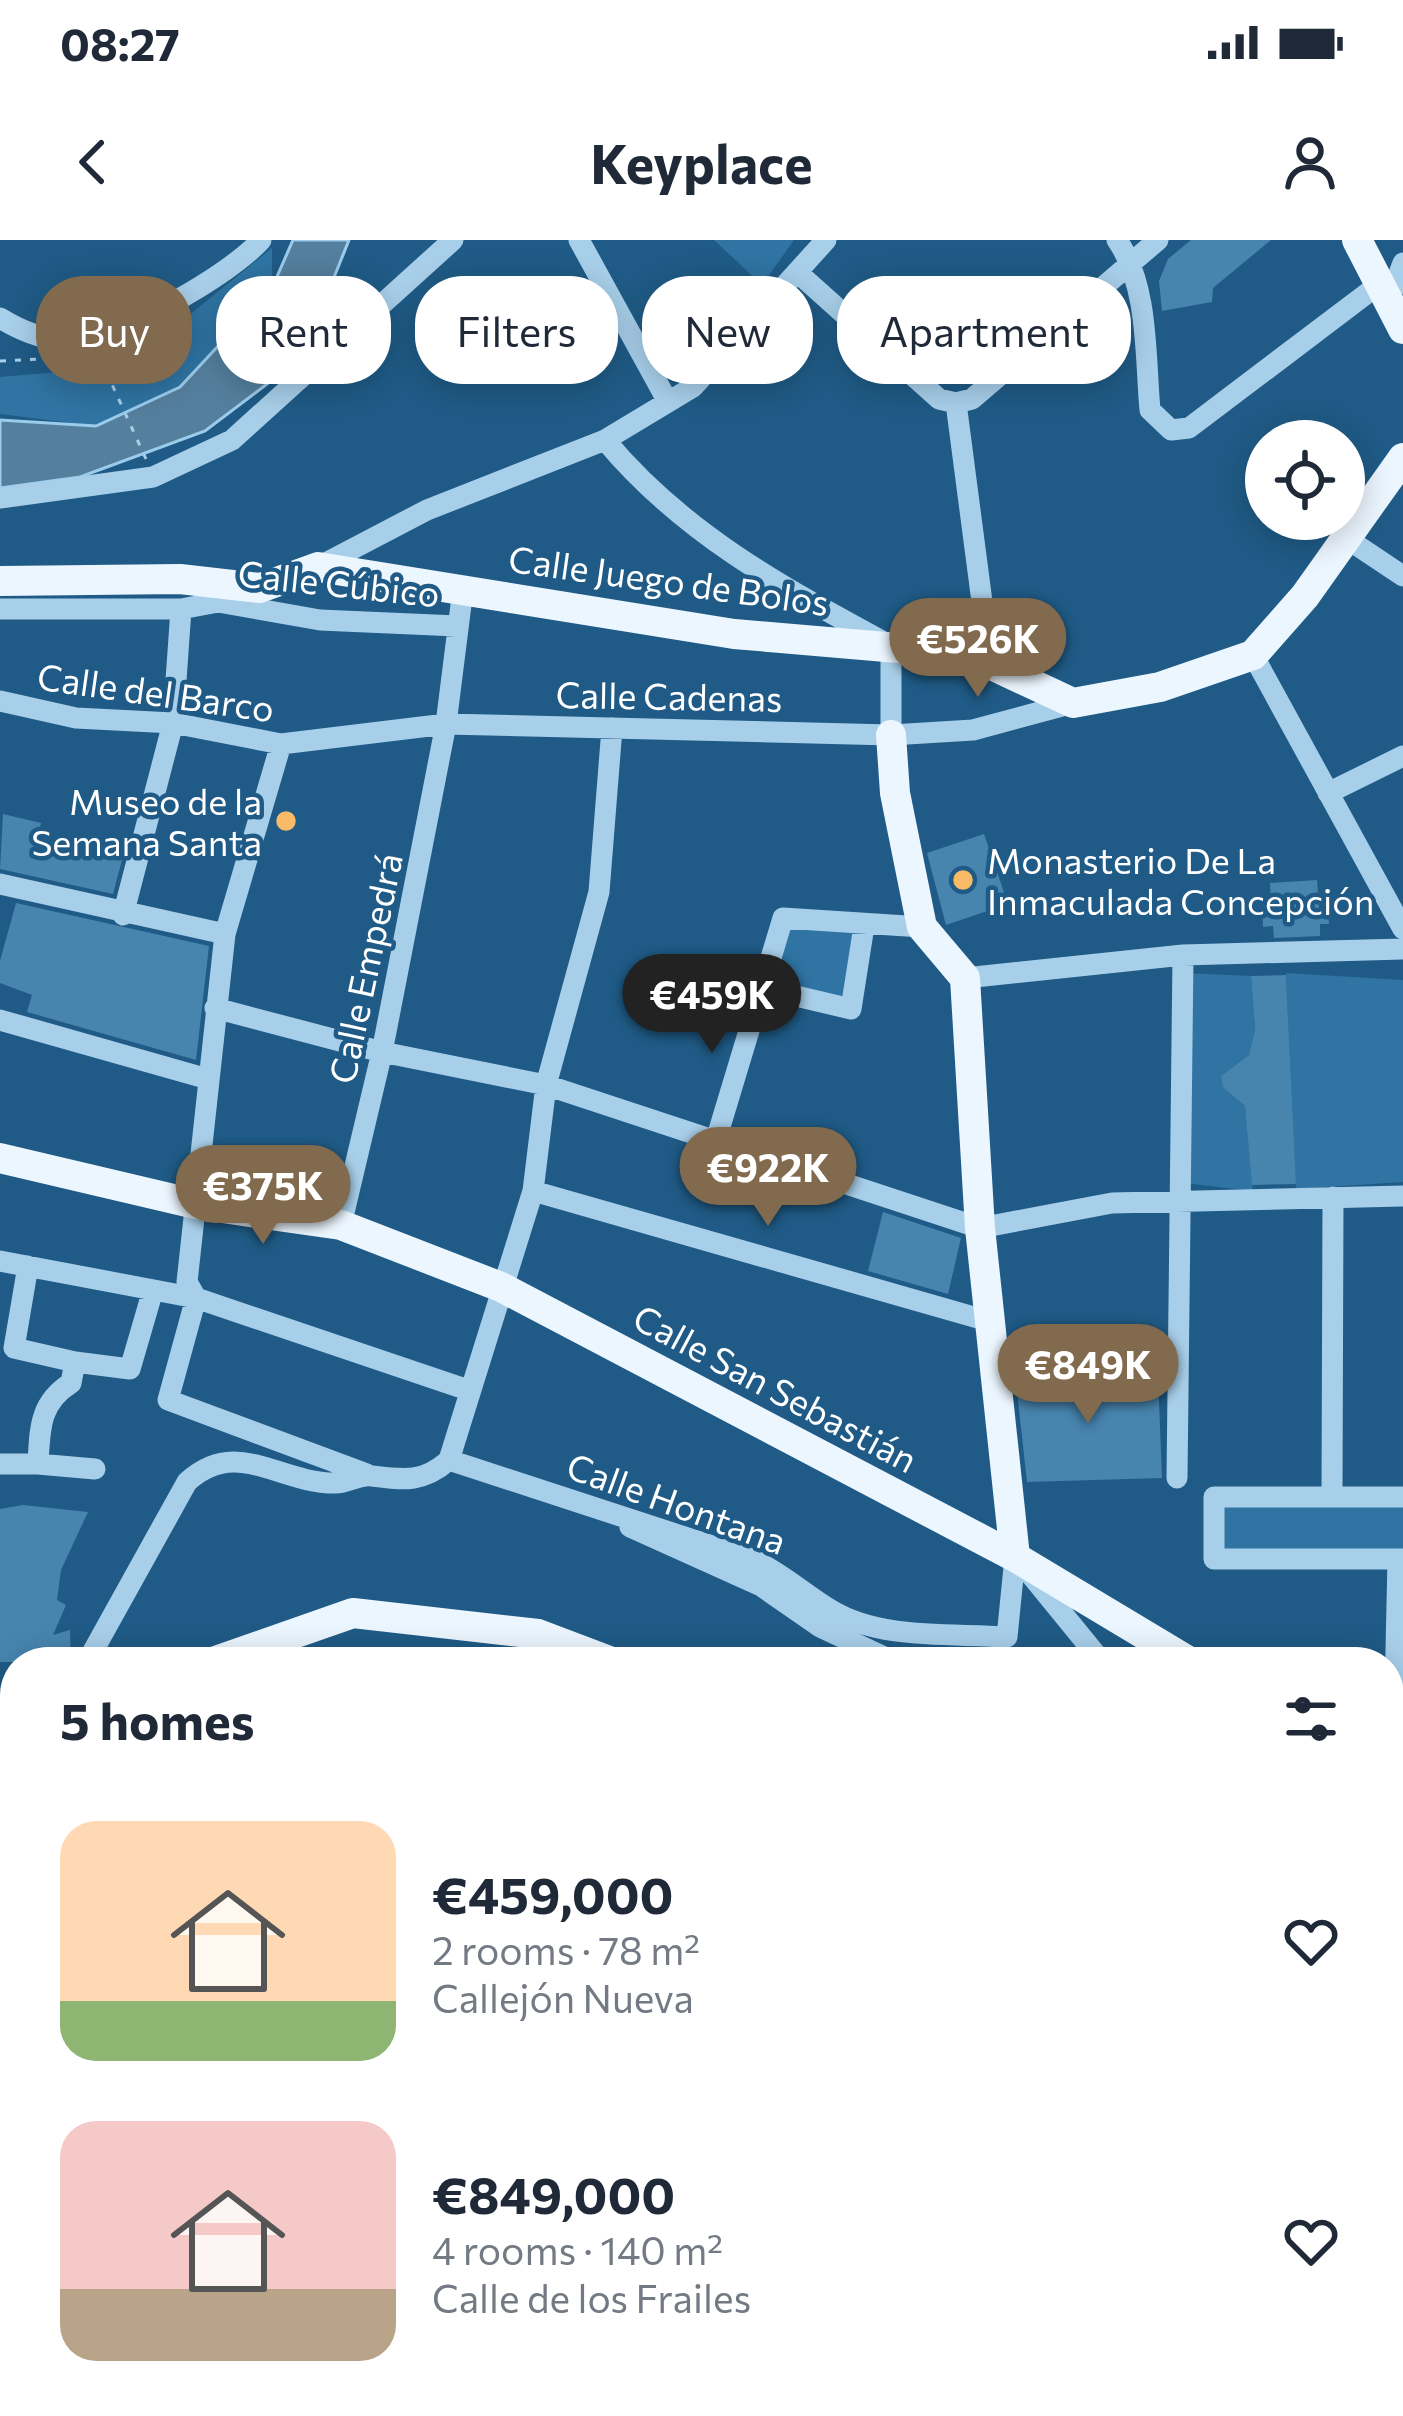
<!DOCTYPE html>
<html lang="en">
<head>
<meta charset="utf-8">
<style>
  body { margin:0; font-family:Commissioner,sans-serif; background:#f2f2f3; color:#1f2937; height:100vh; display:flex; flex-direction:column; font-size:45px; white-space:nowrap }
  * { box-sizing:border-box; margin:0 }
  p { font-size:39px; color:#747a83 }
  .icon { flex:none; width:66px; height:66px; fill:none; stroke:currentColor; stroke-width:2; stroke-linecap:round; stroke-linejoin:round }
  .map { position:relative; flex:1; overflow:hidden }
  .sheet { position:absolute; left:0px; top:1407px; width:1404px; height:771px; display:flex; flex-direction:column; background:#fff; border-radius:48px 48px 0 0; box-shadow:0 6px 30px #0003 }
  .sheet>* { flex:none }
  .hud { position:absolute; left:36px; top:36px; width:1332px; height:108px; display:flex; gap:24px }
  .buttons { position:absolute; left:1245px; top:180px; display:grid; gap:24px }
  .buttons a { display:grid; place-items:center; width:120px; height:120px; border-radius:50%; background:#fff; box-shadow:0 6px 30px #0003; font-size:60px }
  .price { position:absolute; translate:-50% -102px; padding:0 27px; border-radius:42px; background:#816a4d; color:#fff; font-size:39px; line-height:78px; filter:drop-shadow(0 3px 6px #0008) }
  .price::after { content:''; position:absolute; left:50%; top:72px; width:36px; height:27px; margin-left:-18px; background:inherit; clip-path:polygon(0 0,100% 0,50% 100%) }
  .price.selected { background:#222; color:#fff }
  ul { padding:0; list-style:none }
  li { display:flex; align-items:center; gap:36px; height:300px; padding:0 60px }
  li span { display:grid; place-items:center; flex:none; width:336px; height:240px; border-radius:36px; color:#555 }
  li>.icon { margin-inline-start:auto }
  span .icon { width:144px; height:144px; fill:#fffc; stroke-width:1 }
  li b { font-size:51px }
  h2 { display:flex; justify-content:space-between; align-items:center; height:144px; padding:0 60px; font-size:51px }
  .pill { padding:0 42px; border-radius:48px; background:#fff; box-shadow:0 6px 30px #0003; font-size:42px; line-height:108px }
  .pill.selected { background:#816a4d; color:#fff }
  .status { display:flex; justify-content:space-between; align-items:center; height:84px; padding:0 60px; background:#fff; direction:ltr }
  .status svg { height:33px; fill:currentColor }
  header { display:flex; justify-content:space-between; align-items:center; height:156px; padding:0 60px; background:#fff; font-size:54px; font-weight:700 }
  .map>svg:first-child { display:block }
  .green { fill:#2f74a3 }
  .water { fill:#547f9d; stroke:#9bccec; stroke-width:3 }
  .building { fill:#4785af }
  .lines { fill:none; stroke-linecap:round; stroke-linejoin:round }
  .path { stroke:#a8cfea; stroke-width:3; stroke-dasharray:6 9; stroke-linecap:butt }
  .minor { stroke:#a8cfea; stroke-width:21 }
  .major { stroke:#ecf6fe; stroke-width:30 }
  .poi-dot { fill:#f9ba67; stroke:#1f5b86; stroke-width:4.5 }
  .labels { text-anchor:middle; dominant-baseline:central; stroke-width:9; stroke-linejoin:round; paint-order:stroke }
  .street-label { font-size:36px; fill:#fff; stroke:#1f5b86 }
  .poi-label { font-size:36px; fill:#fff; stroke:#1f5b86; text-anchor:end }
</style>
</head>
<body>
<div class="status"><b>08:27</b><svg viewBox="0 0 49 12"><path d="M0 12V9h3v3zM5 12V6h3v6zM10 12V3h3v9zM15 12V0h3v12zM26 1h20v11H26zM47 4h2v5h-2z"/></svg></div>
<header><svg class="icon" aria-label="back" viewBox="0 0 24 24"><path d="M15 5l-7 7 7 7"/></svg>Keyplace<svg class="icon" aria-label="person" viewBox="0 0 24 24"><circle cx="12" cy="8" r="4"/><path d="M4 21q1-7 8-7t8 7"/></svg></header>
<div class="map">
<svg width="1403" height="2176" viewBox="0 0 1403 2176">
  <rect width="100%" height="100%" fill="#1f5b86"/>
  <!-- green -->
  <path class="green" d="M714,0h80l-32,45z
    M272,8v40l-92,99 -84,39 -96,-12v-37l57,-5 29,-16 28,5 33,-12z
    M783,678l81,8 -13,83 -89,-21z
    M1182,733l69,3 4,53 -6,26 -28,21 3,11 21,19 8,85 -69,-8z
    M1286,733l117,7v202l-107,7z
    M1214,1257h189v62h-189z"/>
  <!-- water -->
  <path class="water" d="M293,0h56l-41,102 -41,42 -62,47 -125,46 -80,11v-68l96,6 84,-39 92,-99z
    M0,2104l15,12v47h62l16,13h-93z"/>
  <!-- building -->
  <path class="building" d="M1191,0h80l-58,48 -1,14 -50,9 -3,-30 9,-22z
    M3,574l38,9 -4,17 86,16 -10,38 -113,-25z
    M984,594l24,70 -62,21 -19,-72z
    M1317,640l2,27h9l1,17h-9v12l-46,2 -1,-12 -10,1 -1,-16 9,-1 -1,-27z
    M16,663l193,43 -13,114 -169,-48 5,-17 -32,-12v-22z
    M1286,735l10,209 -44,1 -7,-79 -22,-19 -2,-11 28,-21 6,-26 -4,-53z
    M883,972l78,26 -13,56 -80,-23z
    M1056,1116l1,24 101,-4 4,102 -135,4 -13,-118z
    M23,1265l65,7 -27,58 -4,30 9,5 -13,30 17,-5 1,28 -15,4h-56v-153z"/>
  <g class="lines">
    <!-- path -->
    <path class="path" d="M100,118l46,101
      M0,121l40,-2
      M0,2081l15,12
      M108,2163l16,13
      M688,2176l7,-13"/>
    <!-- minor -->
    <path class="minor" d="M579,0l89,162
      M1117,0c32,46 28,116 33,170l21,20 18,-2 189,-143
      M797,32l142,127 17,4
      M1388,63l15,-40
      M0,78c21,13 46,23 71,22 48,-2 158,-64 190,-100
      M956,163l34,260
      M956,163l16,-4 186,-159
      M605,200c78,94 179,148 286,206v89
      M0,258l153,-21 79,-37 221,-200
      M1346,298l57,38
      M318,327l109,-57 178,-70 88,-53 133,-147
      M0,369h181l37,-7 102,18 137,6
      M1253,415l150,274
      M0,461l76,17 97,5 108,21 165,-20 445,11 82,-5 100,-27
      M1328,553l75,-37
      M0,644l225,50
      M123,675l50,-192 8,-114
      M965,738l218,-23 220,-6
      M762,748l89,21 13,-83
      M215,768l167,44 164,33 434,143 132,-25 291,-7
      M0,780l208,59
      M716,900l67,-222 139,9
      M533,951l455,130
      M341,985l41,-173 64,-328 17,-135
      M0,1021l196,37 272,92
      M196,1058l-9,-16 38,-348 56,-190
      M196,1058l-28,102 199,74
      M75,1122l55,7 23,-79
      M449,1220l84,-269 13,-106 53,-193 13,-164
      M449,1220l303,99c30,14 51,34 79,51 49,30 120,23 176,27l8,-80
      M0,1224h38c2,-35 1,-61 33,-81l4,-21 -61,-14 14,-82
      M38,1224l57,5
      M1177,1238l6,-523
      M1332,1257l1,-300
      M1403,1257h-189v62h189
      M630,1287l131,59 59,41 75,35
      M1031,1335l71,87
      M87,1422l100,-180c50,-46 92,2 149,1 12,0 24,-9 36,-7 32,4 51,7 77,-16
      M0,1477l15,-4
      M1393,1547l5,-228
      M1389,1685l14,9
      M1389,1808l14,9
      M1389,1885l14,6
      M1392,2129l11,-17"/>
    <!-- major -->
    <path class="major" d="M1357,0l46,89
      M0,341l180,-2 80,9 58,-21 416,67 234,20 105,49 87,-16 93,-32 52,-59 98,-138
      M891,495l4,58 27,134 43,51 15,250 35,329
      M0,918l195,46 146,21 160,62 514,270 175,105
      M213,1422l140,-49 185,21 74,28
      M1389,1544l14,9
      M0,1559l15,-7
      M1329,2163l8,13"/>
  </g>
  <!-- markers -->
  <g class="poi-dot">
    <circle cx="286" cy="581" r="12"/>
    <circle cx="963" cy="640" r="12"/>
  </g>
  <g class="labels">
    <!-- street labels -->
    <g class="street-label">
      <text transform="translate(669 339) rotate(8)">Calle Juego de Bolos</text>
      <text transform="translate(339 342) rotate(6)">Calle Cúbico</text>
      <text transform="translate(156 451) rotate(8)">Calle del Barco</text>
      <text transform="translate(669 455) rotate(1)">Calle Cadenas</text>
      <text transform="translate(364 728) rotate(-78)">Calle Empedrá</text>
      <text transform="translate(776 1147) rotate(28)">Calle San Sebastián</text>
      <text transform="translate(677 1262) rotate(20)">Calle Hontana</text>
    </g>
    <!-- poi labels -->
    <g class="poi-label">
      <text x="262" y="560">Museo de la<tspan x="262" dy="41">Semana Santa</tspan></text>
      <text x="987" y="619" text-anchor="start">Monasterio De La<tspan x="987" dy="41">Inmaculada Concepción</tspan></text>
    </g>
  </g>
</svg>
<div class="buttons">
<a><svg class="icon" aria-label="locate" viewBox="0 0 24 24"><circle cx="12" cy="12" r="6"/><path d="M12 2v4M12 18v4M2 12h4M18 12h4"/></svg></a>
</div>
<b class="price" style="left:978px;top:460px">€526K</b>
<b class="price selected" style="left:712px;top:816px">€459K</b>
<b class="price" style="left:768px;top:989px">€922K</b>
<b class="price" style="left:263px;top:1007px">€375K</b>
<b class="price" style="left:1088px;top:1186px">€849K</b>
<div class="hud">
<a class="pill selected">Buy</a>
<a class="pill">Rent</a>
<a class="pill">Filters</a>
<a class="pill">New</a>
<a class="pill">Apartment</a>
</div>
<section class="sheet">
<h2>5 homes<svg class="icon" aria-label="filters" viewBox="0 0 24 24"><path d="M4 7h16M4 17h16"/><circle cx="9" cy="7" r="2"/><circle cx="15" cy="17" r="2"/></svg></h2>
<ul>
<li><span style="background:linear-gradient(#ffd9b3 75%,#8fb573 0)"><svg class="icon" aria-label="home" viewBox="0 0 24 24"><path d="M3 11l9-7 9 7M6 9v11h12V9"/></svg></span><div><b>€459,000</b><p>2 rooms · 78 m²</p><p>Callejón Nueva</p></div><svg class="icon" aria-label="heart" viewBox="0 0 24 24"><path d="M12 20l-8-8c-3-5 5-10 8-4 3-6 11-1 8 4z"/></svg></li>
<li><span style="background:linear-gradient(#f6c9c9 70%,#b9a48a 0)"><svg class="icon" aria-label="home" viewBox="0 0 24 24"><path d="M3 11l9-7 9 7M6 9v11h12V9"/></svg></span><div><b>€849,000</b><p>4 rooms · 140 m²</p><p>Calle de los Frailes</p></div><svg class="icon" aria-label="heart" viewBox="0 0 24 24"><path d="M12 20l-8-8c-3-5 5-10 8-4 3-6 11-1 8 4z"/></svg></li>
</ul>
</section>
</div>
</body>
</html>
